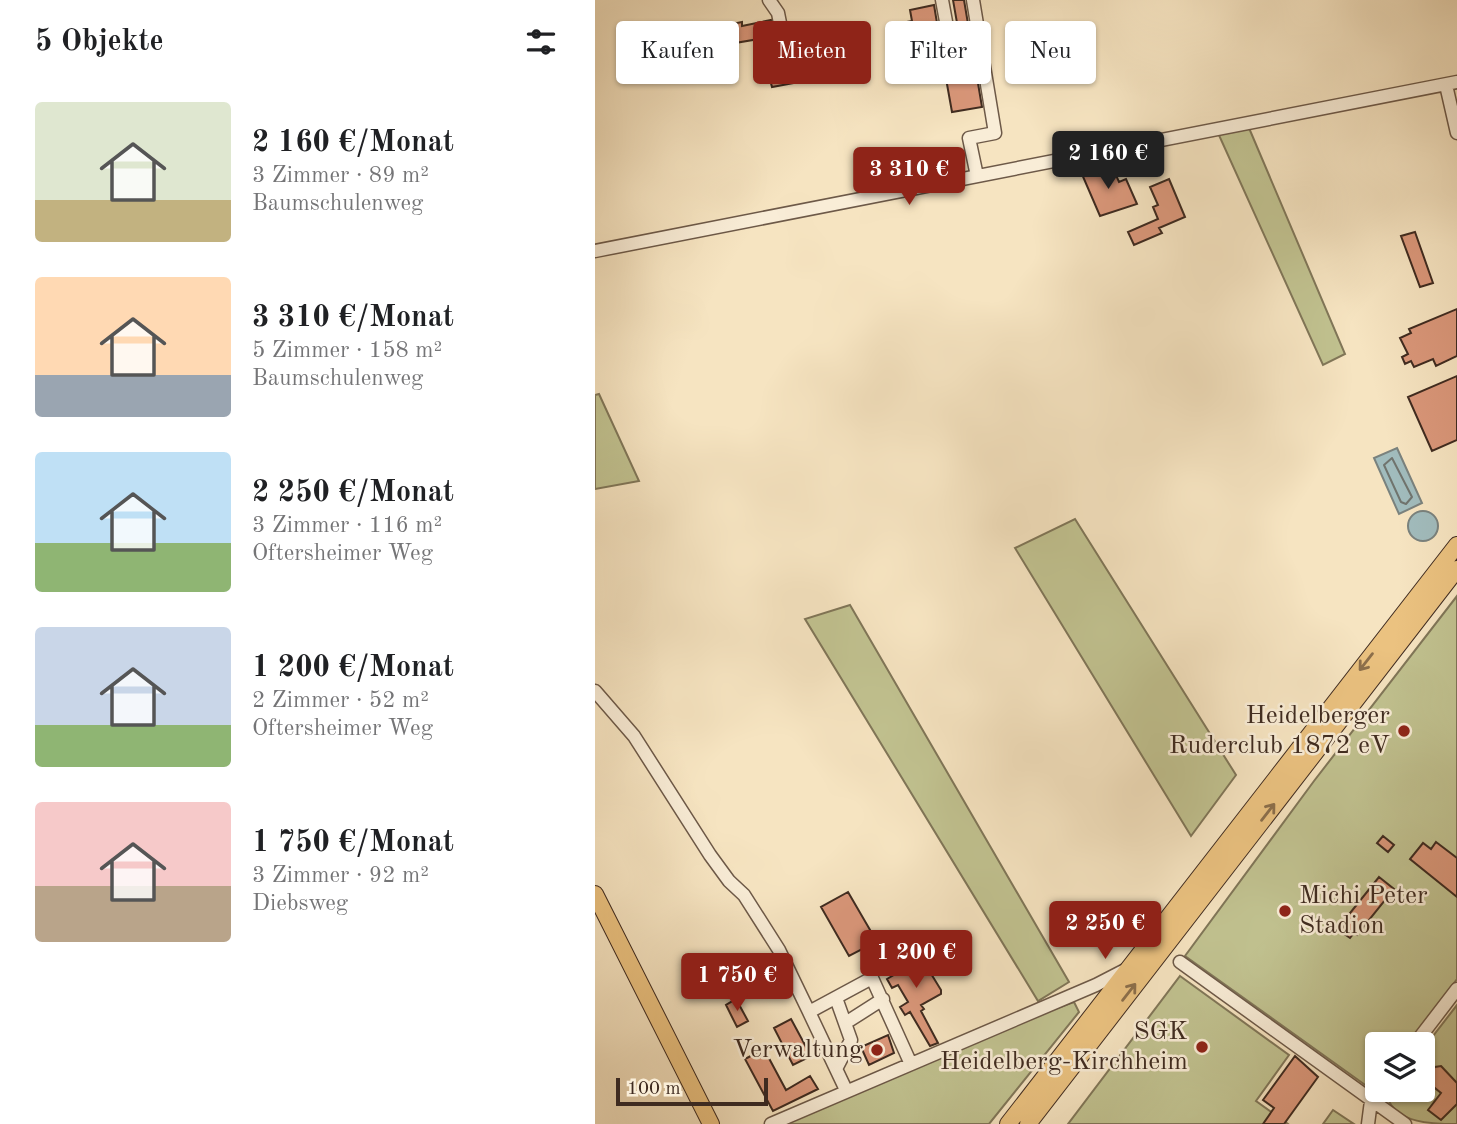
<!DOCTYPE html>
<html lang="de">
<head>
<meta charset="utf-8">
<style>
  body { margin:0; font-family:"Old Standard TT",serif; background:#f6f6f6; color:#202124; height:100vh; display:flex; flex-direction:column; font-size:26px; white-space:nowrap }
  * { box-sizing:border-box; margin:0 }
  p { font-size:23px; color:#757577 }
  .icon { flex:none; width:38px; height:38px; fill:none; stroke:currentColor; stroke-width:2; stroke-linecap:round; stroke-linejoin:round }
  .map { position:relative; flex:1; overflow:hidden }
  .drawer { display:flex; flex-direction:column; background:#fff; width:595px }
  .drawer>* { flex:none }
  .top-card { position:absolute; left:21px; top:21px; width:665px; height:63px; display:flex; gap:14px }
  .controls { position:absolute; left:770px; top:1032px; display:grid; gap:14px }
  .controls a { display:grid; place-items:center; width:70px; height:70px; border-radius:7px; background:#fff; box-shadow:0 2px 5px #0004; font-size:35px }
  .scale { position:absolute; left:21px; bottom:18px; width:152px; box-sizing:border-box; padding-left:7px; border:4px solid #3f2b20; border-top:0; font-size:19px; line-height:24px; white-space:nowrap; color:#3f2b20; -webkit-text-stroke:5px #f9edd7; paint-order:stroke }
  .price { position:absolute; translate:-50% -60px; padding:0 16px; border-radius:7px; background:#8f2418; color:#fff; font-size:23px; line-height:46px; filter:drop-shadow(0 2px 4px #0008) }
  .price::after { content:''; position:absolute; left:50%; top:42px; width:21px; height:16px; margin-left:-10px; background:inherit; clip-path:polygon(0 0,100% 0,50% 100%) }
  .price.on { background:#222; color:#fff }
  ul { padding:0; list-style:none }
  li { display:flex; align-items:center; gap:21px; height:175px; padding:0 35px }
  li span { display:grid; place-items:center; flex:none; width:196px; height:140px; border-radius:7px; color:#555 }
  li>.icon { margin-inline-start:auto }
  span .icon { width:84px; height:84px; fill:#fffc; stroke-width:1 }
  li b { font-size:30px }
  h2 { display:flex; justify-content:space-between; align-items:center; height:84px; padding:0 35px; font-size:30px }
  .chip { padding:0 24px; border-radius:7px; background:#fff; box-shadow:0 2px 5px #0004; font-size:24px; line-height:63px }
  .chip.on { background:#8f2418; color:#fff }
  main { display:flex; flex:1; min-height:0 }
  .map>svg:first-child { display:block }
  .green { fill:#c1c290; stroke:#807658; stroke-width:2 }
  .water { fill:#a1bcbd; stroke:#7a827e; stroke-width:2 }
  .lines { fill:none; stroke-linecap:round; stroke-linejoin:round }
  .shore { stroke:#70746e; stroke-width:2 }
  .building { fill:#da977a; stroke:#3f2b20; stroke-width:2 }
  .minor-casing { stroke:#6d5948; stroke-width:15 }
  .major-casing { stroke:#3f2b20; stroke-width:18 }
  .minor { stroke:#f9edd7; stroke-width:12 }
  .major { stroke:#ebc280; stroke-width:16 }
  .oneway { stroke:#8c6f4b }
  .poi-dot { fill:#8f2418; stroke:#f9edd7; stroke-width:2.5 }
  .labels { text-anchor:middle; dominant-baseline:central; stroke-width:5; stroke-linejoin:round; paint-order:stroke }
  .poi-label { font-size:26px; fill:#3f2b20; stroke:#f9edd7; text-anchor:end }
</style>
</head>
<body>
<main>
<section class="drawer">
<h2>5 Objekte<svg class="icon" aria-label="filters" viewBox="0 0 24 24"><path d="M4 7h16M4 17h16"/><circle cx="9" cy="7" r="2"/><circle cx="15" cy="17" r="2"/></svg></h2>
<ul>
<li><span style="background:linear-gradient(#dfe7d0 70%,#c2b280 0)"><svg class="icon" aria-label="home" viewBox="0 0 24 24"><path d="M3 11l9-7 9 7M6 9v11h12V9"/></svg></span><div><b>2 160 €/Monat</b><p>3 Zimmer · 89 m²</p><p>Baumschulenweg</p></div></li>
<li><span style="background:linear-gradient(#ffd9b3 70%,#9aa5b1 0)"><svg class="icon" aria-label="home" viewBox="0 0 24 24"><path d="M3 11l9-7 9 7M6 9v11h12V9"/></svg></span><div><b>3 310 €/Monat</b><p>5 Zimmer · 158 m²</p><p>Baumschulenweg</p></div></li>
<li><span style="background:linear-gradient(#bfe0f5 65%,#8fb573 0)"><svg class="icon" aria-label="home" viewBox="0 0 24 24"><path d="M3 11l9-7 9 7M6 9v11h12V9"/></svg></span><div><b>2 250 €/Monat</b><p>3 Zimmer · 116 m²</p><p>Oftersheimer Weg</p></div></li>
<li><span style="background:linear-gradient(#c9d6e8 70%,#8fb573 0)"><svg class="icon" aria-label="home" viewBox="0 0 24 24"><path d="M3 11l9-7 9 7M6 9v11h12V9"/></svg></span><div><b>1 200 €/Monat</b><p>2 Zimmer · 52 m²</p><p>Oftersheimer Weg</p></div></li>
<li><span style="background:linear-gradient(#f6c9c9 60%,#b9a48a 0)"><svg class="icon" aria-label="home" viewBox="0 0 24 24"><path d="M3 11l9-7 9 7M6 9v11h12V9"/></svg></span><div><b>1 750 €/Monat</b><p>3 Zimmer · 92 m²</p><p>Diebsweg</p></div></li>
</ul>
</section>
<div class="map">
<svg width="862" height="1124" viewBox="0 0 862 1124">
  <rect width="100%" height="100%" fill="#f6e4c1"/>
  <filter id="stains"><feTurbulence type="fractalNoise" baseFrequency=".00286" numOctaves="4"/><feColorMatrix values="0 0 0 0 .2 0 0 0 0 .09 0 0 0 0 .02 0 0 0 .5 -.17"/></filter>
  <radialGradient id="worn" r=".72"><stop offset=".6" stop-color="#630" stop-opacity="0"/><stop offset="1" stop-color="#630" stop-opacity=".3"/></radialGradient>
  <!-- green -->
  <path class="green" d="M654,128l96,226 -22,11 -105,-232z
    M4,394l40,87 -44,8v-94z
    M480,519l161,256 -45,61 -176,-288z
    M862,596v383l-50,66h-30v39l-9,3 -183,-131 129,-175z
    M255,605l219,377 -31,19 -233,-382z
    M585,976l109,79 -33,46 32,23h-220z
    M479,1002l5,10 -90,112h-208l213,-93z
    M862,1005v119c-24,0 -60,0 -70,-27l3,-7h33v-41z
    M738,1110l21,14h-31z"/>
  <!-- water -->
  <path class="water" d="M802,448l25,55 -23,11 -25,-56z
    M813 526a15 15 0 1 1 30 0a15 15 0 1 1-30 0Z"/>
  <g class="lines">
    <!-- shore -->
    <path class="shore" d="M797,458l20,39 -6,7 -5,-2 -17,-37z"/>
  </g>
  <!-- building -->
  <path class="building" d="M358,0h11l18,107 -30,5 -7,-39 -4,1 -3,-18 -30,5 -7,-38 11,-2 -2,-11 24,-5 4,24 8,6 5,24 12,-2z
    M176,20l11,48 9,-2 3,17 -22,4 -13,-48 -24,4 -3,-19 10,-2v4z
    M498,166l3,7 16,-7 7,16 7,-3 11,25 -37,12 -19,-44z
    M574,179l16,38 -26,11 3,5 -28,12 -6,-13 30,-13 -5,-12 5,-2 -8,-18z
    M820,232l18,51 -13,4 -19,-51z
    M862,309v47l-21,10 -3,-7 -19,8 -3,-6 -6,3 -3,-7 6,-3 -8,-16 11,-5 -2,-4z
    M862,376v64l-25,11 -24,-54z
    M788,836l11,9 -6,7 -11,-9z
    M841,842l21,16v39l-47,-38 13,-16 8,6z
    M784,877l15,12 -37,46 -3,-2 -4,5 -10,-7 5,-6 -3,-2z
    M253,892l32,55 -2,2 7,11 -8,5 -11,-18 -17,9 -28,-49z
    M319,946l27,44v4l-20,11 3,4 -3,2 17,32 -8,3 -20,-34 -5,3 -5,-8 8,-5 -10,-17 -6,3 -5,-9 10,-6 -3,-7 16,-9 -4,-6z
    M141,999l12,22 -11,6 -11,-22z
    M196,1019l20,37 -18,9 -19,-37z
    M293,1035l6,18 -25,12 -8,-18z
    M169,1049l22,41 24,-14 8,13 -45,22 -28,-52z
    M700,1056l23,21 -34,47h-21l11,-16 -11,-8z
    M846,1066l16,17v21l-16,16 -13,-10 13,-17 -16,-13 10,-13z"/>
  <g class="lines">
    <defs>
      <path id="minor" d="M174,0l9,13 7,35
        M347,0l5,27
        M378,0l22,133 -26,5 8,38
        M851,85l11,48
        M0,251l862,-169
        M0,691l39,45 76,119 19,26 15,14 35,55 30,62
        M585,962l225,162
        M241,998l15,42 -14,27
        M252,1022l36,-23
        M819,1045l43,-56
        M251,1090l-37,-78 63,-34 38,84
        M176,1124l325,-139 31,-16
        M773,1124l3,-23 8,-11"/>
      <path id="major" d="M0,894l116,230
        M413,1124l449,-579
        M433,1124l429,-555"/>
    </defs>
    <!-- minor casing -->
    <use href="#minor" class="minor-casing"/>
    <!-- major casing -->
    <use href="#major" class="major-casing"/>
    <!-- minor -->
    <use href="#minor" class="minor"/>
    <!-- major -->
    <use href="#major" class="major"/>
  </g>
  <!-- one-way arrows -->
  <defs><path id="oneway-shaft" d="M-6 0H5M1.5-3L5.5 0L1.5 3" fill="none" stroke-width="1.6" stroke-linecap="round" stroke-linejoin="round" transform="scale(1.75)"/></defs>
  <g class="oneway">
    <use href="#oneway-shaft" transform="translate(771 662) rotate(128)"/>
    <use href="#oneway-shaft" transform="translate(673 812) rotate(-52)"/>
    <use href="#oneway-shaft" transform="translate(534 992) rotate(-52)"/>
  </g>
  <!-- markers -->
  <g class="poi-dot">
    <circle cx="809" cy="731" r="7"/>
    <circle cx="690" cy="911" r="7"/>
    <circle cx="607" cy="1047" r="7"/>
    <circle cx="282" cy="1050" r="7"/>
  </g>
  <g class="labels">
    <!-- poi labels -->
    <g class="poi-label">
      <text x="795" y="716">Heidelberger<tspan x="795" dy="30">Ruderclub 1872 eV</tspan></text>
      <text x="704" y="896" text-anchor="start">Michi Peter<tspan x="704" dy="30">Stadion</tspan></text>
      <text x="593" y="1032">SGK<tspan x="593" dy="30">Heidelberg-Kirchheim</tspan></text>
      <text x="268" y="1050">Verwaltung</text>
    </g>
  </g>
  <rect width="100%" height="100%" filter="url(#stains)"/>
  <rect width="100%" height="100%" fill="url(#worn)"/>
</svg>
<div class="controls">
<a><svg class="icon" aria-label="layers" viewBox="0 0 24 24"><path d="M12 4l9 5-9 5-9-5zM3 14l9 5 9-5"/></svg></a>
</div>
<div class="scale">100 m</div>
<b class="price on" style="left:513px;top:191px">2 160 €</b>
<b class="price" style="left:314px;top:207px">3 310 €</b>
<b class="price" style="left:510px;top:961px">2 250 €</b>
<b class="price" style="left:321px;top:990px">1 200 €</b>
<b class="price" style="left:142px;top:1013px">1 750 €</b>
<div class="top-card">
<a class="chip">Kaufen</a>
<a class="chip on">Mieten</a>
<a class="chip">Filter</a>
<a class="chip">Neu</a>
</div>
</div>
</main>
</body>
</html>
